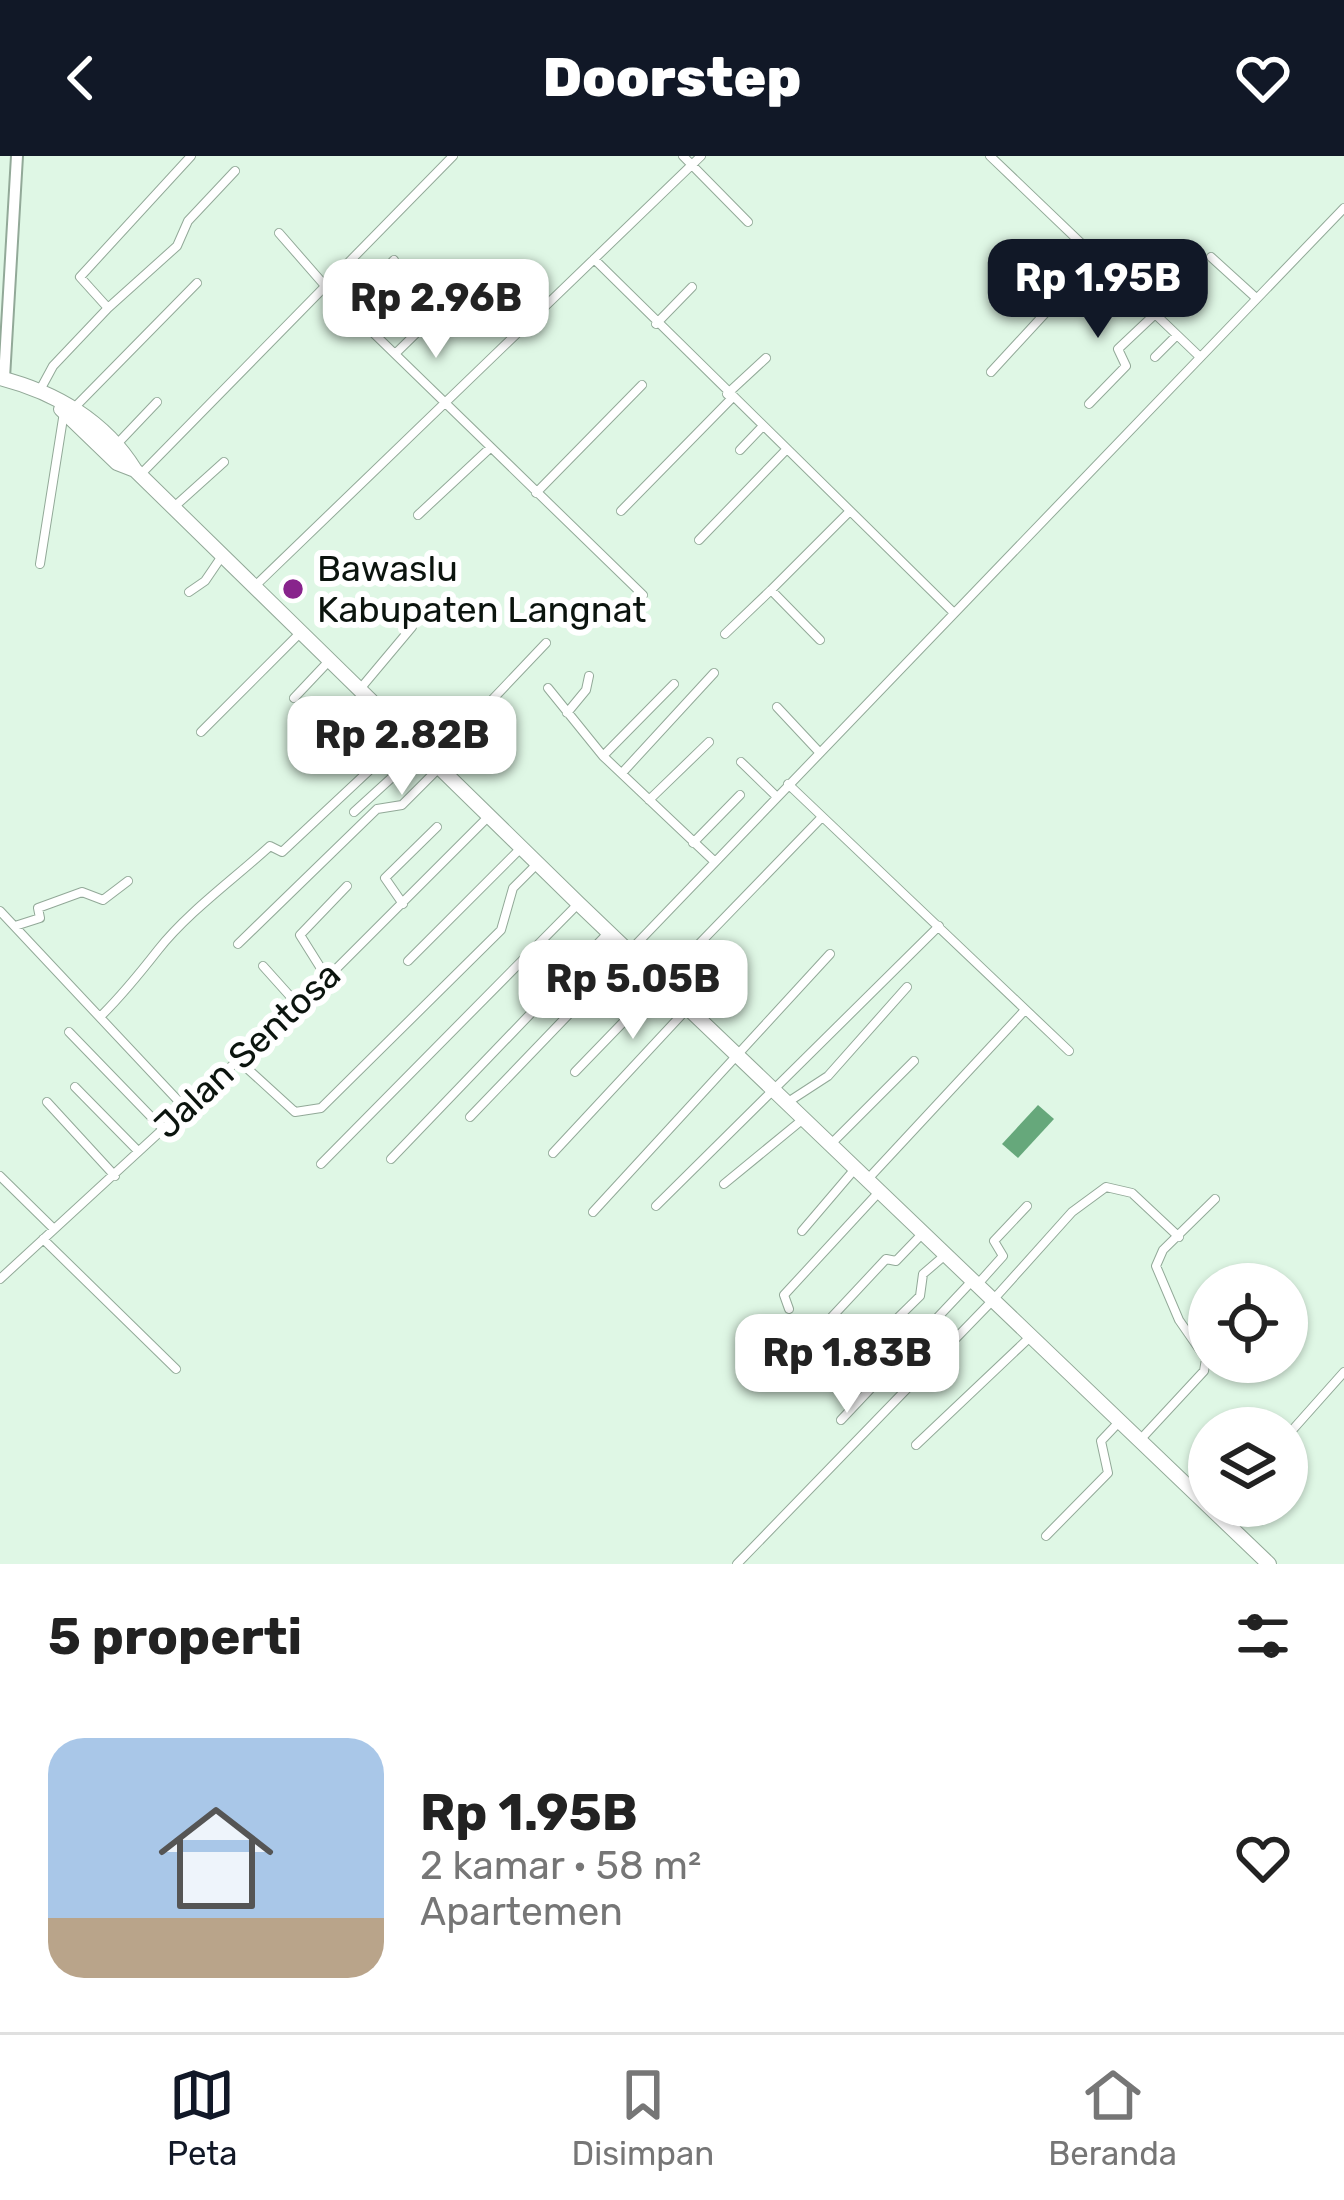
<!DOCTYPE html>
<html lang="id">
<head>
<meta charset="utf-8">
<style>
  body { margin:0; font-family:Rubik,sans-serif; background:#f6f6f6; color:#222; height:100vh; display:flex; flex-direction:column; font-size:45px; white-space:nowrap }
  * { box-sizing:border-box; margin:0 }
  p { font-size:39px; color:#767676 }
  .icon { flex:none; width:66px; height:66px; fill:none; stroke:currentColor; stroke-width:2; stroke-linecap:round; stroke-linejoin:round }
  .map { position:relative; height:1408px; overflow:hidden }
  .sheet { display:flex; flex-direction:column; background:#fff; flex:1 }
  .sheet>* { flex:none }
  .controls { position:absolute; left:1188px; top:1107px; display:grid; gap:24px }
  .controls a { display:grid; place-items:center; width:120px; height:120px; border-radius:50%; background:#fff; box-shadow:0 3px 9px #0004; font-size:60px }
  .price { position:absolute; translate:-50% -102px; padding:0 27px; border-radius:24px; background:#fff; color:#222; font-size:39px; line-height:78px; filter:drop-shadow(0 3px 6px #0008) }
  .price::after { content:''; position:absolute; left:50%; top:72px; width:36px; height:27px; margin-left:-18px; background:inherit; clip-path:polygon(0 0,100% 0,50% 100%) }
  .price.on { background:#111827; color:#fff }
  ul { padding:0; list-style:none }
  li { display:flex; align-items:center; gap:36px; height:300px; padding:0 48px }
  li span { display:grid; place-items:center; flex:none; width:336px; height:240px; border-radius:36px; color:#555 }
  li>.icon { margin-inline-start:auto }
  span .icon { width:144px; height:144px; fill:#fffc; stroke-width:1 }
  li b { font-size:51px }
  h2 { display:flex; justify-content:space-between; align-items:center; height:144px; padding:0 48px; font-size:51px }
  header { display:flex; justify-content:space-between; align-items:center; height:156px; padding:0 48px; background:#111827; color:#fff; font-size:54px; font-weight:800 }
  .tab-bar { display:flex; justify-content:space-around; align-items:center; height:168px; border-top:3px solid #e0e0e0; background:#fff; font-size:33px; color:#767676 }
  .tab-bar a { display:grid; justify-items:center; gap:6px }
  .tab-bar .on { color:#111827 }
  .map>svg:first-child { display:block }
  .water { fill:#66a87b }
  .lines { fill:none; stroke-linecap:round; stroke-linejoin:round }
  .minor-casing { stroke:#92a998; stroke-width:10 }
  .tertiary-casing { stroke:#92a998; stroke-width:14 }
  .trunk-casing { stroke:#92a998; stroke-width:16 }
  .minor { stroke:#fff; stroke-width:8 }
  .tertiary { stroke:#fff; stroke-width:10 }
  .trunk { stroke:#fff; stroke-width:14 }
  .poi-dot { fill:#88248c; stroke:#fff; stroke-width:4.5 }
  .labels { text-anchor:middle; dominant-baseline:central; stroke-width:12; stroke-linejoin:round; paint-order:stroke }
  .poi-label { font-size:36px; fill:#0b140e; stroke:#fff; text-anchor:start }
  .street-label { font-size:36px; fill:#0b140e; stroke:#fff }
</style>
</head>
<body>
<header><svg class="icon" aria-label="back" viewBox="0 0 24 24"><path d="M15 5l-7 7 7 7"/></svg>Doorstep<svg class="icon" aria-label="heart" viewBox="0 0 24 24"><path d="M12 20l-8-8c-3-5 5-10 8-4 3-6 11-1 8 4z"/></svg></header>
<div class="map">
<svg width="1344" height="1408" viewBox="0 0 1344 1408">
  <rect width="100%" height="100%" fill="#dff7e5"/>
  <!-- water -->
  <path class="water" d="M1038,949l16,14 -36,39 -16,-14z"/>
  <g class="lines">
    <defs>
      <path id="minor" d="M683,0l65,66
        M990,0l209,200
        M279,77l48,55 316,307
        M1211,101l44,40
        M594,103l359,353
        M349,150l45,-46
        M1144,151l54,-51
        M108,152l69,-62 11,-25 47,-50
        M656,168l36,-37
        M397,196l85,-83
        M1155,201l22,-22
        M991,216l106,-115
        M40,234l13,-24 55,-58 -28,-31 111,-121
        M727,238l39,-36
        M1089,248l37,-38 -8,-17 35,-33
        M75,251l122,-124
        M118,287l39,-41
        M740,294l21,-22
        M141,318l312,-318
        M536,337l106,-108
        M174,351l50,-45
        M621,355l110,-112
        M418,359l72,-67
        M699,384l86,-89
        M40,408l24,-152
        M255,430l446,-430
        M189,436l16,-11 17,-25
        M725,478l46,-44
        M820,484l-49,-50 77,-77
        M548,532l55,68 111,105
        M360,533l52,-62
        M294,542l34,-36
        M777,551l43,46
        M567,557l19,-23 3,-14
        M201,576l99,-99
        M603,600l71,-72
        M433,606l113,-119
        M741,606l35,34
        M622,617l92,-100
        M788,628l281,267
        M649,644l60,-58
        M354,656l67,-61
        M693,687l47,-48
        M403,748l-18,-26 52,-51
        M0,755l186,198
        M15,770l25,-8 -2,-10 44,-16 21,8 25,-19
        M238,788l139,-135 25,-4 36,-36
        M408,805l112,-112
        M263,810l35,39
        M327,822l-27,-43 47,-49
        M102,859c21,-21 38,-42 56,-65 30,-38 76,-71 112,-104l12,6 124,-116
        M69,876l93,96
        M238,904l57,52 26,-4 180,-178 12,-42 24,-24
        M575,916l247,-255
        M75,931l63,64
        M47,946l68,74
        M788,946l40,-26 79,-89
        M470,961l874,-909
        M831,988l83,-83
        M553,997l133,-143
        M391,1003l218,-227
        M321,1008l256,-259
        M0,1020l54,53
        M867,1024l158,-170
        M724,1028l78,-64
        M656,1050l283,-280
        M593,1056l237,-258
        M802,1075l52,-61
        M43,1083l133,130
        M0,1123l325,-299 164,-164
        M977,1129l26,-29 -9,-15 33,-35
        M993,1144l79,-88 34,-25 26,6 47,44
        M789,1153l-5,-14 95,-103
        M800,1195l86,-92 10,2 26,-27
        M846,1226l18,-17 2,-16 54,-53 3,-22 21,-18
        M841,1264l130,-138
        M1287,1280l57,-64
        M1140,1284l64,-69 2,-12 -27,-39 -23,-54 7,-16 52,-51
        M916,1289l113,-107
        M1046,1380l62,-63 -7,-32 18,-19
        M737,1408l255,-263"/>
      <path id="tertiary" d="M4,222l13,-222"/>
      <path id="trunk" d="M0,222c55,14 105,43 135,92l443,433 691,661
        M61,253l56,54 18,7"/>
    </defs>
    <!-- minor casing -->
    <use href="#minor" class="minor-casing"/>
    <!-- tertiary casing -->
    <use href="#tertiary" class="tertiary-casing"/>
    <!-- trunk casing -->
    <use href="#trunk" class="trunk-casing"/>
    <!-- minor -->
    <use href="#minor" class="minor"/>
    <!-- tertiary -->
    <use href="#tertiary" class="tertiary"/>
    <!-- trunk -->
    <use href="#trunk" class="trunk"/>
  </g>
  <!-- markers -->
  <circle class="poi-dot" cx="293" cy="433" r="12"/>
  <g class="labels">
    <!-- poi labels -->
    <g class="poi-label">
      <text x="317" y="412">Bawaslu<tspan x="317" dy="41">Kabupaten Langnat</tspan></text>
    </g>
    <!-- street labels -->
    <g class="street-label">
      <text transform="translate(247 894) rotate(-43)">Jalan Sentosa</text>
    </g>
  </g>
</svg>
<div class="controls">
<a><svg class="icon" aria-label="locate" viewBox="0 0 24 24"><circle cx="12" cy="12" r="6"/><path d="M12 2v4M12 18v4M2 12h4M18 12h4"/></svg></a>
<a><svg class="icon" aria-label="layers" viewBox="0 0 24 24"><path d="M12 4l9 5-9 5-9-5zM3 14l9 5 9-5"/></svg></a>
</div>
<b class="price on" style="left:1098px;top:185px">Rp 1.95B</b>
<b class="price" style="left:436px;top:205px">Rp 2.96B</b>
<b class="price" style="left:402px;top:642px">Rp 2.82B</b>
<b class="price" style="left:633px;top:886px">Rp 5.05B</b>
<b class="price" style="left:847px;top:1260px">Rp 1.83B</b>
</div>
<section class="sheet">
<h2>5 properti<svg class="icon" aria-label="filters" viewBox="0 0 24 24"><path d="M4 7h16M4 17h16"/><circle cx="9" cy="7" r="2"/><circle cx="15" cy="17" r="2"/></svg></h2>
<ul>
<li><span style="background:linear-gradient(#a9c7e8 75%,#b9a48a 0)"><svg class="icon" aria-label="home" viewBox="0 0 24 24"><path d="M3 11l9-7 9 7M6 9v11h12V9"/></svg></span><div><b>Rp 1.95B</b><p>2 kamar · 58 m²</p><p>Apartemen</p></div><svg class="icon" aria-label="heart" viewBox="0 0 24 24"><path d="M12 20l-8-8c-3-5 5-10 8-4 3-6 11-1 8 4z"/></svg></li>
</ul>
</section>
<nav class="tab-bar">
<a class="on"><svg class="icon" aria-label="map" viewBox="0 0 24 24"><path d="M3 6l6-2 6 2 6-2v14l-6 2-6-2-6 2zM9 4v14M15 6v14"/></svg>Peta</a>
<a><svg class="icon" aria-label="saved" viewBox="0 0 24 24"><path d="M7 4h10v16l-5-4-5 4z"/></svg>Disimpan</a>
<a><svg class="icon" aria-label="home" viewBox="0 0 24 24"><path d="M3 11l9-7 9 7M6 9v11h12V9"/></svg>Beranda</a>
</nav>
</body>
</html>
